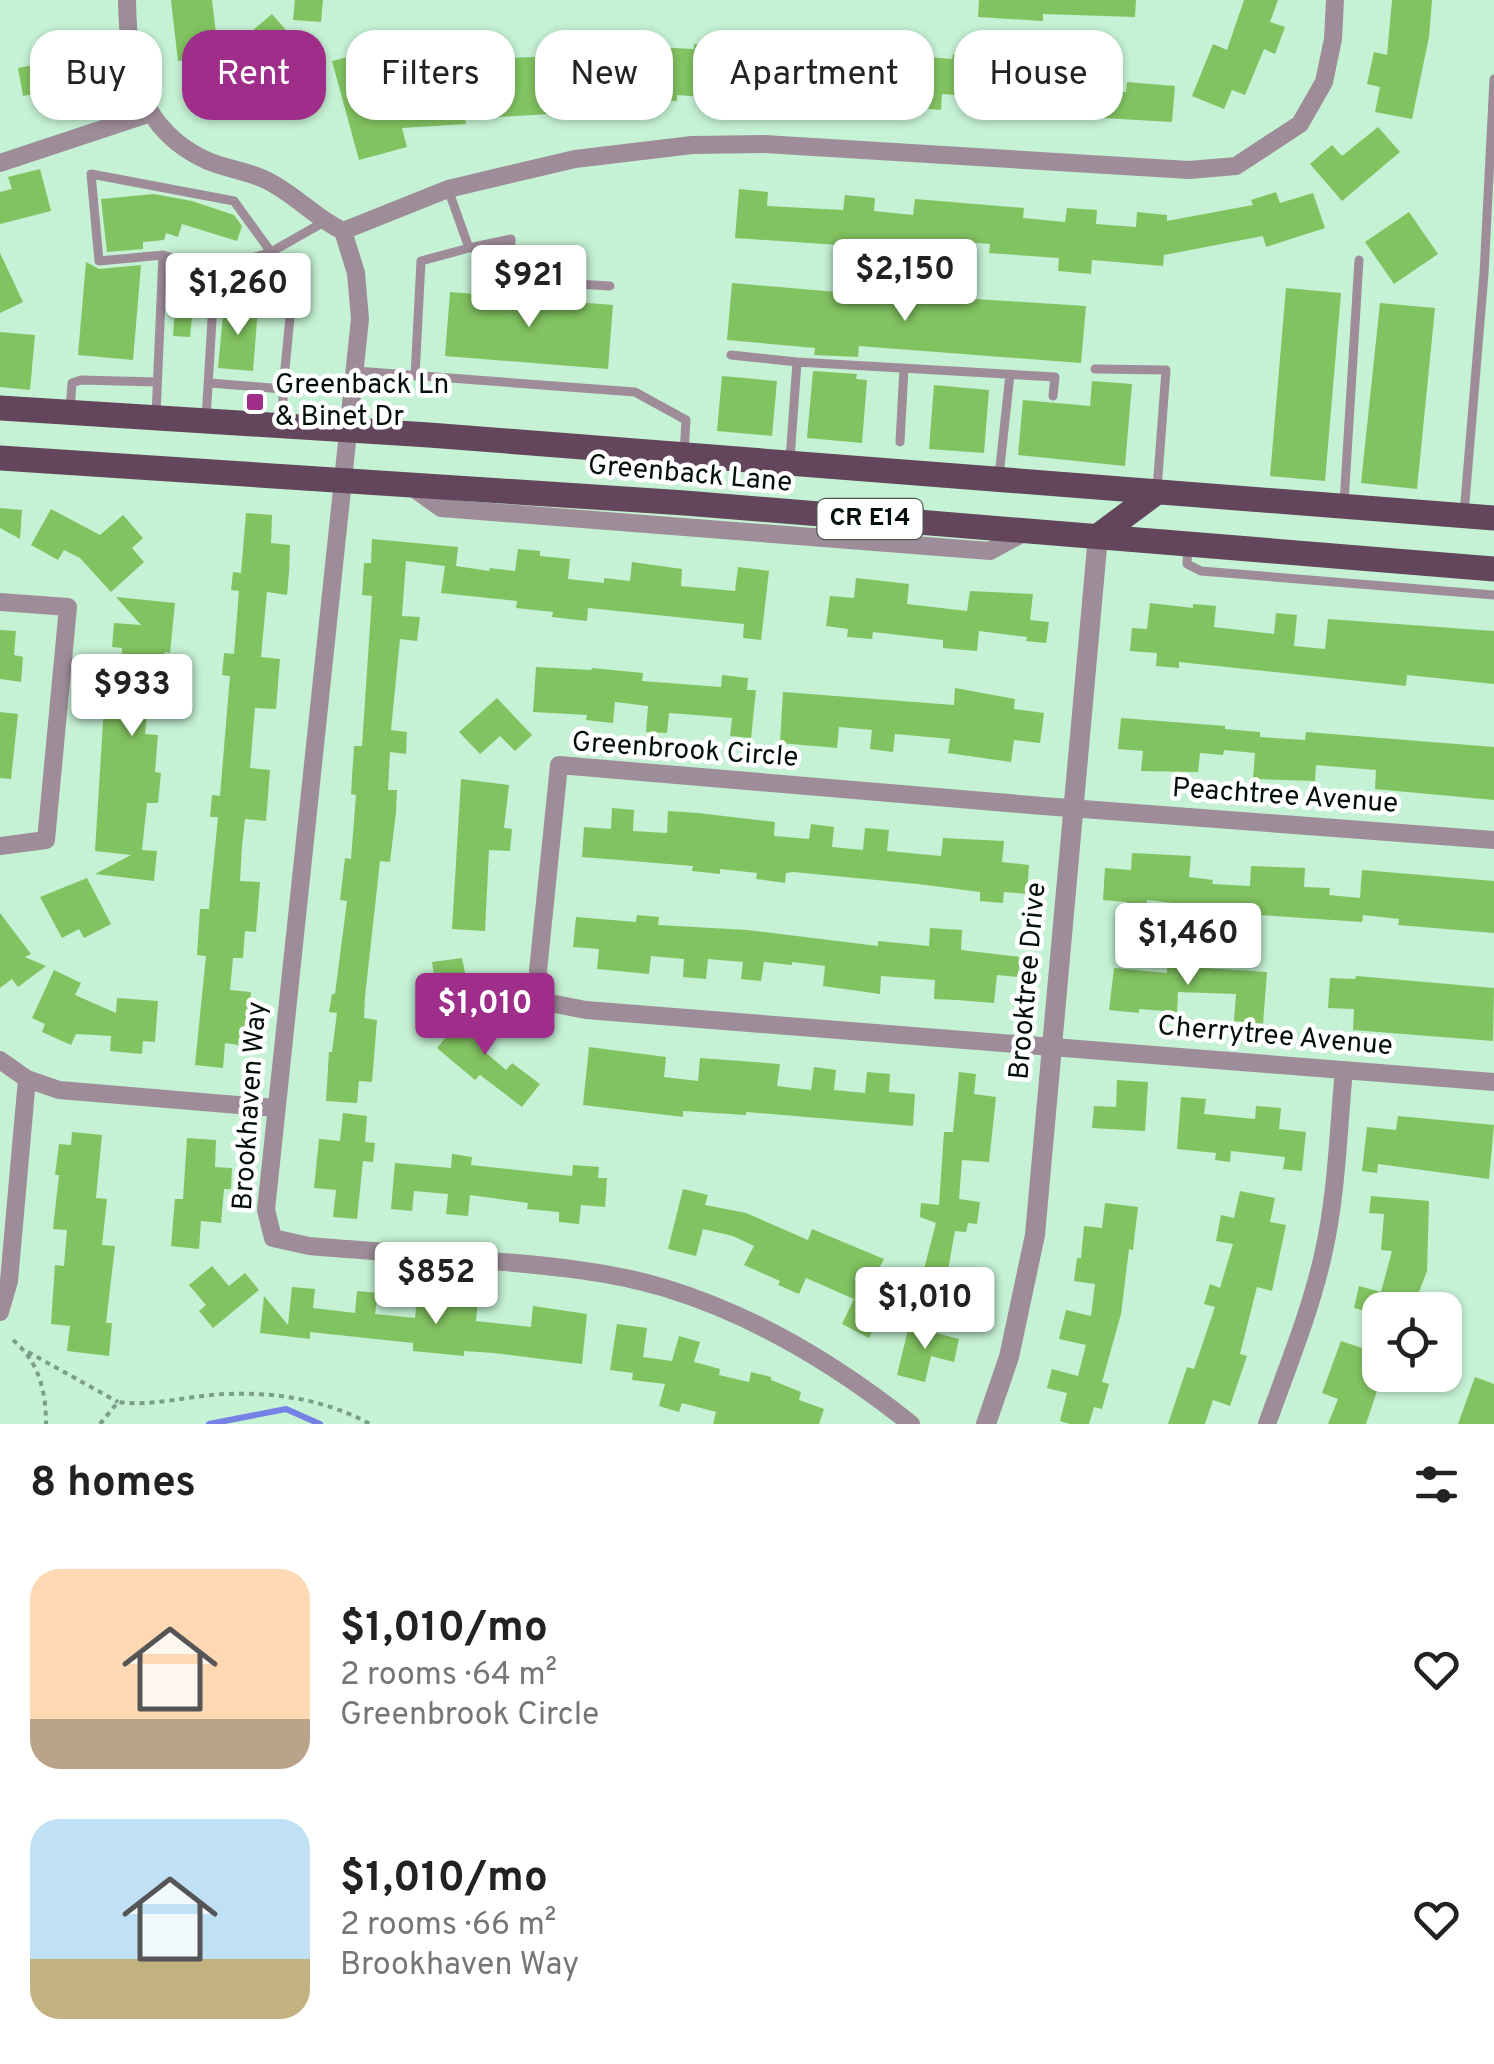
<!DOCTYPE html>
<html lang="en">
<head>
<meta charset="utf-8">
<style>
  body { margin:0; font-family:Overpass,sans-serif; background:#f6f6f6; color:#222; height:100vh; display:flex; flex-direction:column; font-size:38px; white-space:nowrap }
  * { box-sizing:border-box; margin:0 }
  p { font-size:32px; color:#767676 }
  .icon { flex:none; width:55px; height:55px; fill:none; stroke:currentColor; stroke-width:2; stroke-linecap:round; stroke-linejoin:round }
  .map { position:relative; height:1424px; overflow:hidden }
  .sheet { display:flex; flex-direction:column; background:#fff; flex:1 }
  .sheet>* { flex:none }
  .banner { position:absolute; left:30px; top:30px; width:1435px; height:90px; display:flex; gap:20px }
  .fabs { position:absolute; left:1362px; top:1292px; display:grid; gap:20px }
  .fabs a { display:grid; place-items:center; width:100px; height:100px; border-radius:20px; background:#fff; box-shadow:0 2px 8px #0004; font-size:50px }
  .price { position:absolute; translate:-50% -85px; padding:0 22px; border-radius:10px; background:#fff; color:#222; font-size:32px; line-height:65px; filter:drop-shadow(0 2px 5px #0008) }
  .price::after { content:''; position:absolute; left:50%; top:60px; width:30px; height:22px; margin-left:-15px; background:inherit; clip-path:polygon(0 0,100% 0,50% 100%) }
  .price.current { background:#9f2e8b; color:#fff }
  ul { padding:0; list-style:none }
  li { display:flex; align-items:center; gap:30px; height:250px; padding:0 30px }
  li span { display:grid; place-items:center; flex:none; width:280px; height:200px; border-radius:30px; color:#555 }
  li>.icon { margin-inline-start:auto }
  span .icon { width:120px; height:120px; fill:#fffc; stroke-width:1 }
  li b { font-size:42px }
  h2 { display:flex; justify-content:space-between; align-items:center; height:120px; padding:0 30px; font-size:42px }
  .tag { padding:0 35px; border-radius:30px; background:#fff; box-shadow:0 2px 8px #0004; font-size:35px; line-height:90px }
  .tag.current { background:#9f2e8b; color:#fff }
  .map>svg:first-child { display:block }
  .lines { fill:none; stroke-linecap:round; stroke-linejoin:round }
  .stream { stroke:#7581e4; stroke-width:6 }
  .building { fill:#82c361 }
  .path { stroke:#7c9d87; stroke-width:4; stroke-dasharray:5 5; stroke-linecap:butt }
  .service { stroke:#9e8d99; stroke-width:9 }
  .minor { stroke:#9e8d99; stroke-width:18 }
  .tertiary { stroke:#9e8d99; stroke-width:20 }
  .primary { stroke:#63465b; stroke-width:25 }
  .poi-dot { fill:#9f2e8b; stroke:#fff; stroke-width:4 }
  .labels { text-anchor:middle; dominant-baseline:central; stroke-width:9; stroke-linejoin:round; paint-order:stroke }
  .shield { fill:#fff; stroke:#4e5851; stroke-width:2.5 }
  .shield-label { font-size:25px; font-weight:bold; fill:#021007 }
  .poi-label { font-size:28px; fill:#021007; stroke:#fff; text-anchor:start }
  .street-label { font-size:28px; fill:#021007; stroke:#fff }
</style>
</head>
<body>
<div class="map">
<svg width="1494" height="1424" viewBox="0 0 1494 1424">
  <rect width="100%" height="100%" fill="#c5f1d4"/>
  <g class="lines">
    <!-- stream -->
    <path class="stream" d="M209,1424l77,-15 34,15"/>
  </g>
  <!-- building -->
  <path class="building" d="M171,0h41l7,59 53,-45 34,39 -64,55 -43,-49 -21,2z
    M295,0h28l-2,22 -28,-2z
    M979,0h157l-1,17 -92,-3v7l-65,-4z
    M1244,0h34l-8,22 15,5 -10,27 -11,-5 -19,46 -13,-5 -8,19 -32,-13 21,-52 14,6z
    M1392,0h40l-3,37 -17,82 -37,-7 5,-25 -13,-3 7,-32 13,3z
    M80,35l6,32 -11,2 2,17 -54,10 -5,-28 26,-5 -4,-21z
    M694,44l117,10v6l71,6 1,-13 69,6 1,-5 60,4 -1,15 80,7v9l34,3 1,-10 48,4 -3,36 -192,-11 1,-14 -39,-3 -1,16 -30,-3 1,-13 -38,-3 -1,13 -96,-5 2,-15 -38,-3 -2,19 -62,-5v6l-63,-3 1,8 -66,3v5l-84,5 1,5 -64,4 5,19 -48,13 -27,-99 19,-5 4,17 30,-7 1,6 97,-7v-6l146,-6v-7l65,3z
    M1378,127l22,25 -58,49 -32,-37 22,-19 10,11z
    M40,169l11,42 -51,13v-32l12,-3 -4,-12z
    M739,189l29,3 -1,14 76,4 2,-15 30,3 -1,13 39,4 2,-16 109,9 -1,10 42,4 2,-14 30,2 -1,14 40,3 1,-15 30,3v6l86,-16 -2,-5 25,-8 4,11 33,-10 12,35 -59,19 -3,-11 -99,19 -1,11 -71,-6 -1,14 -33,-3 1,-13 -70,-5 1,-9 -49,-4 -1,12 -205,-14z
    M154,194l38,7 42,14 8,11 -5,15 -55,-17 -4,13 -12,-4 -2,7 -21,2v7l-36,3 -6,-53z
    M1409,212l29,42 -44,30 -29,-42z
    M0,253l23,49 -23,11z
    M86,262l13,7 42,-4 -8,95 -55,-5z
    M732,283l151,13v-3l203,13 -5,57 -222,-17 -1,11 -44,-2 1,-7 -88,-8z
    M1286,288l55,5 -16,188 -55,-5z
    M450,292l163,13 -5,64 -163,-13z
    M176,295l18,2 -4,40 -17,-1z
    M1380,303l55,5 -18,181 -56,-6z
    M224,305l34,3 -5,63 -35,-3z
    M0,332l35,3 -5,55 -30,-3z
    M813,371l44,3 -1,5 11,1 -5,63 -55,-5z
    M722,376l55,5 -5,55 -55,-5z
    M1092,381l40,3 -7,82 -107,-11 5,-55 67,6z
    M934,385l55,5 -5,63 -55,-4z
    M0,508l22,2 -2,29 -20,-11z
    M51,509l49,26 23,-20 20,23 -11,10 12,14 -33,30 -31,-34 -16,-8 -6,10 -27,-15z
    M246,513l26,2 -1,28 19,2 -1,28 -2,22 -20,-3 -6,65 19,2 -4,50 -21,-1 -5,60 20,2 -4,51 -21,-2 -3,27 -2,35 20,1 -4,50 -11,-1 -2,27h-10l-3,32 21,2 -5,54 -21,-3 -2,25 -28,-3 11,-109 -9,-1 3,-46h9l9,-92h-8l2,-22 8,1 10,-120 -8,-1 2,-22 10,1 5,-63 -8,-1 2,-18 8,1z
    M372,539l86,8 -2,19 33,5 1,-3 25,3 3,-22 22,2v5l30,3 -2,20 36,4v-5l26,3 2,-19 50,7 -1,17 54,5 3,-24 31,4 -8,69 -18,-2 1,-14 -156,-16 -1,13 -35,-4 1,-5 -37,-4 1,-7 -76,-8 4,-27 -39,-5 -4,55 18,1 -3,24 -17,-2 -9,91 16,2 -1,22 -16,-2 -2,38h9l-1,22 -6,50 -10,-1 -15,136 -1,21 13,2 -5,62 -13,-1 -2,22 -31,-2 3,-49h3l5,-39 -8,-1 3,-18h3l12,-93 -7,-1 5,-42 6,1 3,-38 2,-26 -5,-1 3,-48h8l10,-150 -10,-1 2,-32h7z
    M856,578l53,6 -2,20 60,7 3,-20 63,3 -3,26 19,2 -3,21 -20,-2 1,-4 -48,-6 -2,20 -34,-3v-8l-70,-8 -1,7 -25,-2 1,-8 -22,-3 4,-30 24,2z
    M116,597l59,6 -5,50 -5,-1 -3,40 -13,-1 -4,43 13,1 -3,37 6,1 -3,30h-11l-5,47 15,1 -3,30 -59,-7 36,-19 -36,-4 9,-145h-4l2,-24 18,2 2,-36 -10,-1 2,-24 27,2z
    M1150,603l43,5v-4l23,2 -2,21 60,7 2,-21 21,2 -3,31 31,3 3,-30 166,12v53l-87,-9 -1,11 -227,-24v6l-23,-2 1,-13 -27,-2 2,-23 15,1z
    M0,630l16,1 -2,24 9,2 -2,25 -21,-3z
    M536,667l55,3 1,-2 51,5 -1,8 79,6 1,-12 26,3 -1,12h9l-5,48 -21,-2 2,-18 -36,-3 -27,-2 -2,20 -21,-1 2,-26 -33,-4 -2,21 -27,-3 1,-5 -54,-3z
    M955,688l60,11 -1,10 30,4 -4,30 -26,-3 -3,22 -63,-9 2,-14 -55,-5 -2,18 -23,-3 2,-19 -33,-3 -2,21 -57,-5 3,-51 171,13z
    M497,698l35,37 -17,16 -15,-15 -20,18 -21,-22z
    M0,712l18,2 -7,65 -11,-1z
    M1121,718l104,8v3l35,3v5l45,3 1,-8 188,15v53l-119,-11 1,-19 -60,-5 -1,16 -62,-2 2,-26 -31,-3 -1,5 -23,-2 -2,19 -57,-1 2,-20 -25,-2z
    M461,779l48,6 -5,43 8,1 -2,22 -21,-1 -4,81 -33,-2z
    M612,808l22,2 -1,21 34,2 1,-22 30,2 77,9 -1,14 35,3 2,-15 23,3 -2,20 31,3 2,-22 24,2 -2,21 54,5 2,-18 61,3 -2,21 27,3 -2,29 -23,-2 -1,11 -23,-2v-9l-62,-8 -125,-12 -7,1 -1,10 -29,-4 1,-6 -37,-4v5l-28,-3 1,-5 -111,-9 2,-30 27,2z
    M1132,853l59,3 -2,21 24,3 -1,4 38,2 1,-20 54,2 -1,19 26,1 -1,7 31,3 2,-28 132,11v52l-96,-8 1,-6 -36,-4 -1,7 -102,-7 -1,8 -33,-2 1,-12 -80,-9 -1,15 -20,-2 1,-11 -24,-2 2,-32 26,2z
    M87,878l24,46 -27,14 -5,-9 -17,9 -22,-41z
    M0,913l31,41 -6,3 21,9 -28,21 -6,-8 -12,9z
    M637,915l22,2 -1,8 89,5 131,16v-5l51,5 1,-18 32,2 -1,20 59,7 -2,20 -21,-2 -3,28 -37,-3 -23,-1 1,-19 -54,-4 -1,18 -57,-8 2,-20 -33,-4v3l-28,-3 -3,19 -20,-2 2,-17 -35,-3 -2,20 -23,-2 1,-18 -33,-3 -2,18 -52,-5 2,-20 -26,-2 3,-30 60,5z
    M1168,952l26,2v12l10,2 63,4 -4,52 -29,-3 2,-27 -58,-2 -1,20 -38,-3v4l-30,-3 5,-42 53,5z
    M462,958l4,20 21,-3 4,21 -58,9 -3,-22 5,-1 -3,-20z
    M54,970l27,13 -6,12 41,18 1,-15 41,3 -3,41 -12,-1 -1,13 -32,-3 1,-15 -35,-2 -5,11 -29,-13 3,-8 -13,-6z
    M1356,976l138,12 -1,53 -140,-11 1,-21 -26,-1 2,-30 25,1z
    M473,1005l23,19 -18,22 28,24 6,-7 28,21 -18,23 -42,-32 -5,5 -38,-32z
    M589,1047l77,10 -2,20 34,4 2,-23 80,6 -3,22 34,4 3,-23 22,3 -2,20 31,3 2,-21 23,2 -1,18 26,2 -2,32 -167,-14v3l-63,-4v6l-100,-12z
    M959,1072l17,2 -2,20 22,3 -7,65 -27,-2 -3,39 21,3 -3,22 -9,-1 -2,9 -11,-1 -13,72 -25,-7 19,-73 -16,-6 1,-14 18,2 5,-73h9z
    M1117,1080l31,2 -3,49 -53,-3 2,-22 22,1z
    M1181,1097l25,2 -2,15 51,5 1,-13 25,2 -2,21 27,3 -4,39 -19,-2 2,-12 -54,-6 -1,11 -15,-2 1,-7 -39,-4z
    M343,1113l24,3 -2,26 10,1 -2,19 -10,-1 -6,58 -24,-2 3,-27 -22,-2 5,-49 21,2z
    M1398,1116l96,9 -5,54 -111,-15 -1,9 -15,-2 5,-44 29,3z
    M72,1132l30,3 -6,63 11,1 -5,46 13,1 -9,77h6l-3,33 -42,-5 3,-25 -19,-2 4,-59 9,1 3,-36 -14,-1 6,-54h-4l4,-31 12,1z
    M187,1138l29,2 -1,27 17,1 -1,21h-7l-3,34 -20,-2 -2,28 -28,-3 4,-47h8z
    M452,1154l20,3 -1,8 101,11 1,-11 26,2 -1,11h9l-2,29 -24,-2 -2,19 -20,-2v-10l-32,-3 1,-6 -58,-8 -2,21 -22,-2 2,-20 -34,-3 -2,20 -21,-2 4,-46 56,5z
    M683,1189l25,6 -3,10 41,8 62,27 4,-11 72,30 -7,13 21,10 -29,56 -27,-14 12,-25 -48,-21 -7,16 -21,-9 2,-4 -36,-16 10,-19 -21,-10 -30,-7 -7,27 -28,-7z
    M1240,1191l35,7 -5,24 16,3 -14,66 -15,-4 -17,67 7,2 -17,50 -17,-6 -8,24h-37l19,-57 7,2 21,-62 -11,-3 6,-20 10,4 13,-44 -17,-3 5,-26 13,3z
    M1371,1196l58,5 -2,70 -15,39h-32v72l-14,42h-38l10,-25 -16,-6 19,-52 21,7 11,-35 -19,-5 5,-22 22,6 11,-41 -11,-1 3,-36 -15,-1z
    M1105,1203l33,4 -5,43 -4,-1 -8,65 -19,68 7,2 -7,25 -8,-2 -5,17h-19l-10,-3 7,-28 -20,-5 5,-19 26,7 8,-31 -27,-6 7,-29 25,6 4,-32 -21,-3 3,-23h4l3,-32 18,2z
    M212,1266l17,20 16,-13 14,17 -46,38 -14,-17 7,-6 -17,-20z
    M292,1287l23,2 -2,19 42,5 2,-22 21,2 -3,21 40,4 2,-21 61,3 -2,21 55,6 2,-21 54,8 -5,50 -88,-11 -30,-2v5l-51,-5v-8l-103,-11v7l-50,-6 4,-37 24,29z
    M617,1324l30,4 -4,29 29,4 7,-25 21,6 -6,20 26,7 -1,6 30,7 2,-10 20,5v3l30,12 -2,8 25,9 -5,15h-106l3,-12 -34,-9 -3,9 -20,-6 6,-22 -33,-4 1,-7 -23,-3z
    M909,1326l50,13 -5,23 -23,-6 -6,26 -28,-7z
    M1475,1377l19,7v40h-36z"/>
  <g class="lines">
    <!-- path -->
    <path class="path" d="M13,1340c26,22 33,51 33,84
      M28,1352l90,50
      M100,1424l18,-22c36,5 72,-7 109,-8 50,-2 99,6 143,30"/>
    <!-- service -->
    <path class="service" d="M469,248l42,-9 -2,41 101,6
      M163,255l52,15
      M731,355l66,7
      M1095,369l71,1 -9,119
      M356,371l279,21 51,28 -2,34
      M415,376l6,-115 48,-13 -21,-59
      M210,383l73,6
      M70,410l2,-27 9,-3 76,2
      M156,415l7,-160 -64,6 -8,-87 143,27 37,51 53,-30
      M206,419l9,-149 56,-18 23,24 -11,113v34
      M900,442l4,-74
      M790,459l7,-97 258,15 -2,19
      M999,476l11,-102
      M1344,503l15,-243
      M1464,514l20,-240 10,-195
      M1188,546l-1,18 14,7 293,24"/>
    <!-- minor -->
    <path class="minor" d="M127,0c1,68 11,130 81,161 19,8 40,10 58,19 29,14 49,38 77,51l13,42 4,46 -94,891 7,28 36,8c61,5 122,9 183,15 58,5 117,10 173,27 92,28 172,77 246,136
      M0,163l151,-50
      M343,231l105,-42 127,-30 117,-14 72,-1 425,26 47,-4 64,-42 24,-42 9,-43 2,-39
      M409,485l32,23 549,43 35,-19
      M0,602l68,5 -22,233 -46,6
      M1494,840l-451,-34 -484,-41 -21,206 2,30 46,9 908,72
      M0,1060l27,19 32,11 216,18
      M0,1312l9,-31 18,-202
      M1267,1424c20,-56 43,-111 56,-169 14,-61 15,-123 21,-185"/>
    <!-- tertiary -->
    <path class="tertiary" d="M986,1424l23,-67 26,-122 63,-699"/>
    <!-- primary -->
    <path class="primary" d="M0,408l429,27 1065,83
      M0,458l685,45 809,66
      M1098,536l59,-44"/>
  </g>
  <!-- markers -->
  <rect class="poi-dot" x="245" y="392" width="20" height="20" rx="5"/>
  <g class="labels">
    <!-- shield labels -->
    <rect class="shield" x="817.5" y="499" width="105" height="40" rx="8"/>
    <g class="shield-label">
      <text x="870" y="519">CR E14</text>
    </g>
    <!-- poi labels -->
    <g class="poi-label">
      <text x="275" y="386">Greenback Ln<tspan x="275" dy="32">&amp; Binet Dr</tspan></text>
    </g>
    <!-- street labels -->
    <g class="street-label">
      <text transform="translate(690 475) rotate(5)">Greenback Lane</text>
      <text transform="translate(685 751) rotate(4)">Greenbrook Circle</text>
      <text transform="translate(1285 797) rotate(4)">Peachtree Avenue</text>
      <text transform="translate(1029 981) rotate(-85)">Brooktree Drive</text>
      <text transform="translate(1275 1037) rotate(5)">Cherrytree Avenue</text>
      <text transform="translate(251 1106) rotate(-86)">Brookhaven Way</text>
    </g>
  </g>
</svg>
<div class="fabs">
<a><svg class="icon" aria-label="locate" viewBox="0 0 24 24"><circle cx="12" cy="12" r="6"/><path d="M12 2v4M12 18v4M2 12h4M18 12h4"/></svg></a>
</div>
<b class="price" style="left:905px;top:324px">$2,150</b>
<b class="price" style="left:529px;top:330px">$921</b>
<b class="price" style="left:238px;top:338px">$1,260</b>
<b class="price" style="left:132px;top:739px">$933</b>
<b class="price" style="left:1188px;top:988px">$1,460</b>
<b class="price current" style="left:485px;top:1058px">$1,010</b>
<b class="price" style="left:436px;top:1327px">$852</b>
<b class="price" style="left:925px;top:1352px">$1,010</b>
<div class="banner">
<a class="tag">Buy</a>
<a class="tag current">Rent</a>
<a class="tag">Filters</a>
<a class="tag">New</a>
<a class="tag">Apartment</a>
<a class="tag">House</a>
</div>
</div>
<section class="sheet">
<h2>8 homes<svg class="icon" aria-label="filters" viewBox="0 0 24 24"><path d="M4 7h16M4 17h16"/><circle cx="9" cy="7" r="2"/><circle cx="15" cy="17" r="2"/></svg></h2>
<ul>
<li><span style="background:linear-gradient(#ffd9b3 75%,#b9a48a 0)"><svg class="icon" aria-label="home" viewBox="0 0 24 24"><path d="M3 11l9-7 9 7M6 9v11h12V9"/></svg></span><div><b>$1,010/mo</b><p>2 rooms · 64 m²</p><p>Greenbrook Circle</p></div><svg class="icon" aria-label="heart" viewBox="0 0 24 24"><path d="M12 20l-8-8c-3-5 5-10 8-4 3-6 11-1 8 4z"/></svg></li>
<li><span style="background:linear-gradient(#bfe0f5 70%,#c2b280 0)"><svg class="icon" aria-label="home" viewBox="0 0 24 24"><path d="M3 11l9-7 9 7M6 9v11h12V9"/></svg></span><div><b>$1,010/mo</b><p>2 rooms · 66 m²</p><p>Brookhaven Way</p></div><svg class="icon" aria-label="heart" viewBox="0 0 24 24"><path d="M12 20l-8-8c-3-5 5-10 8-4 3-6 11-1 8 4z"/></svg></li>
</ul>
</section>
</body>
</html>
